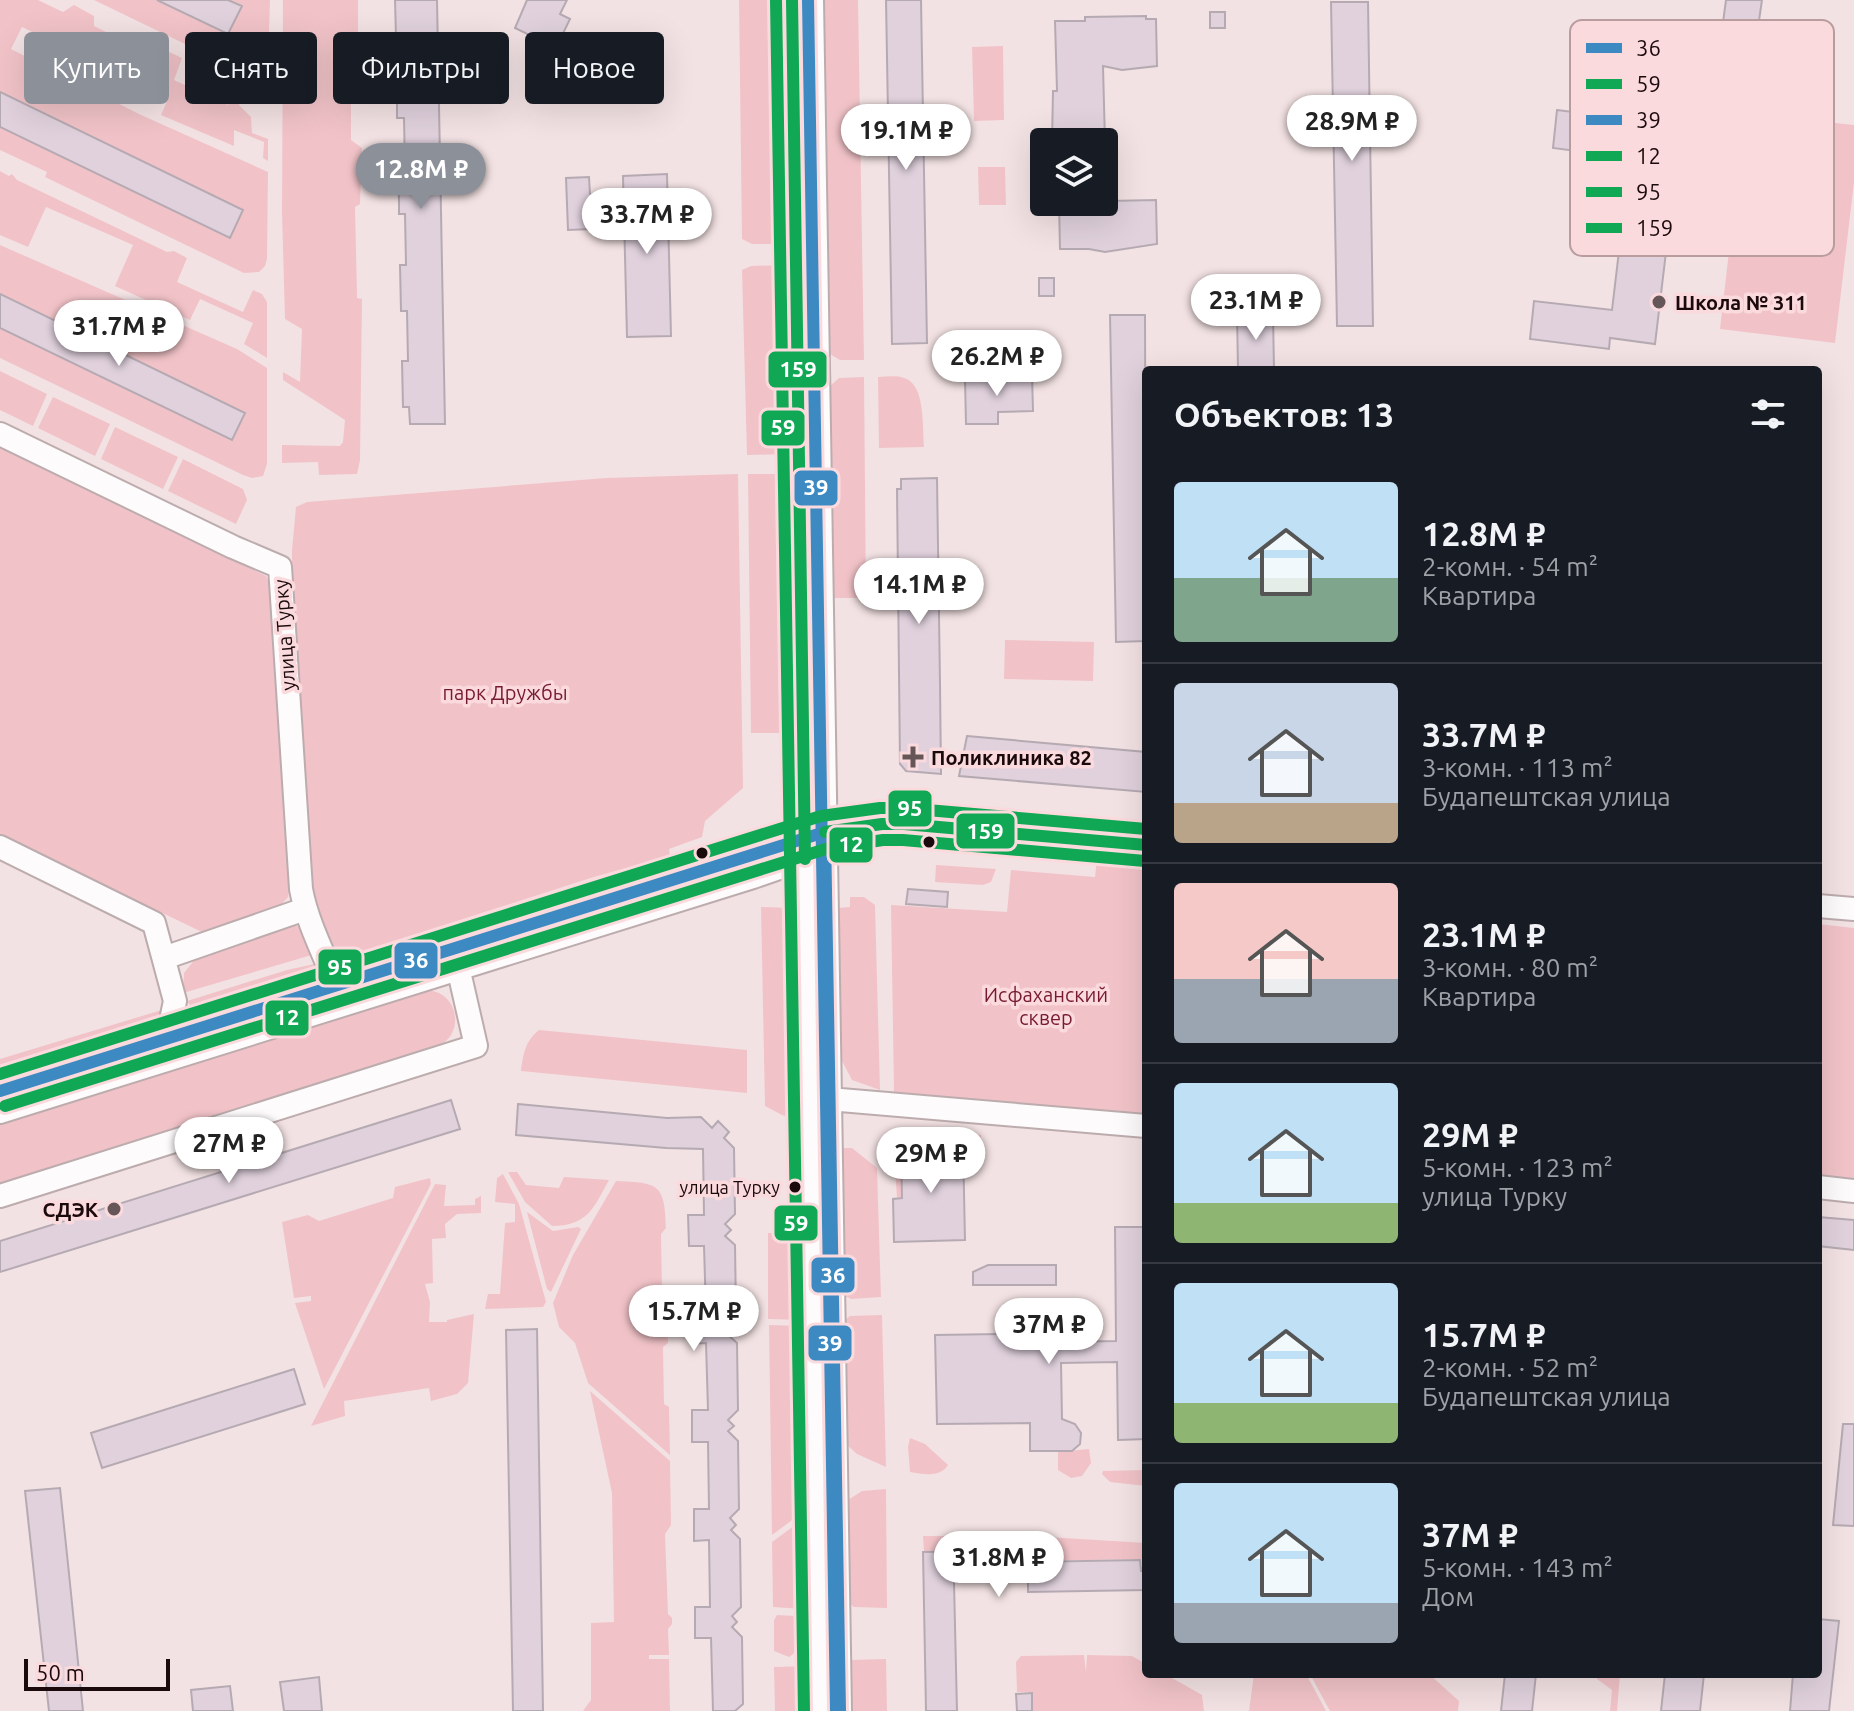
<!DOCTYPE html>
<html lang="ru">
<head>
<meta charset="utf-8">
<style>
  body { margin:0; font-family:Ubuntu,sans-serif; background:#20242c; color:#f1f3f6; height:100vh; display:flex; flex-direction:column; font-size:30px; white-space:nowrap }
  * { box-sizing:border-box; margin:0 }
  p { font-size:26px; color:#9ea1a6 }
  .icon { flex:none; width:44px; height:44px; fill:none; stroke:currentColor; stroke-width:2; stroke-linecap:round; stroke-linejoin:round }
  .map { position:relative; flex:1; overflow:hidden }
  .drawer { position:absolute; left:1142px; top:366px; width:680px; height:1312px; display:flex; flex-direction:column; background:#171b24; border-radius:8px; box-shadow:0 8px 32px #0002 }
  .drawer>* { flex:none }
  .hud { position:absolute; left:24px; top:32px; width:760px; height:72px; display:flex; gap:16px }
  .buttons { position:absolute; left:1030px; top:128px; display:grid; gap:16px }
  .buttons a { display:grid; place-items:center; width:88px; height:88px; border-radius:8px; background:#171b24; box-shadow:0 8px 32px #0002; font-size:40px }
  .scale { position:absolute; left:24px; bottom:20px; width:146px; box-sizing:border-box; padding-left:8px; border:4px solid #1b0a0c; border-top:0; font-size:22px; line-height:28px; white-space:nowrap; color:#1b0a0c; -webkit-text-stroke:6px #fbdadd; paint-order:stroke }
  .price { position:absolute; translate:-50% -68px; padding:0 18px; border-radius:28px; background:#fff; color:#222; font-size:26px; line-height:52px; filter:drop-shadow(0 2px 4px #0008) }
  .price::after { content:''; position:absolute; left:50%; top:48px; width:24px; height:18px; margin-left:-12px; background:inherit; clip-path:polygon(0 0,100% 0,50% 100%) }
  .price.current { background:#8c9099; color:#fff }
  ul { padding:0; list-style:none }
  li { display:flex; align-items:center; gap:24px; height:200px; padding:0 32px }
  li+li { border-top:2px solid #363941 }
  li span { display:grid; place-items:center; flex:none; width:224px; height:160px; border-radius:8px; color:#555 }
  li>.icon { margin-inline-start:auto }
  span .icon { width:96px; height:96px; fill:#fffc; stroke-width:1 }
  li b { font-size:34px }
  h2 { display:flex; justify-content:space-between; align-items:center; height:96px; padding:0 32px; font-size:34px }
  .pill { padding:0 28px; border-radius:8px; background:#171b24; box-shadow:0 8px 32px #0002; font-size:28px; line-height:72px }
  .pill.current { background:#8c9099; color:#fff }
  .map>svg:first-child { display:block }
  .green { fill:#f1c3c8 }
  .building { fill:#e0d1dd; stroke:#b6aab2; stroke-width:2 }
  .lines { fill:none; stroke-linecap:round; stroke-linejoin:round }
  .minor-casing { stroke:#bdacae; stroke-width:26 }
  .minor { stroke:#fdfbfb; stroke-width:22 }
  .bus-1-casing { stroke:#fbdadd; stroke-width:18 }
  .bus-2-casing { stroke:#fbdadd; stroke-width:18 }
  .bus-3-casing { stroke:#fbdadd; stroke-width:18 }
  .bus-4-casing { stroke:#fbdadd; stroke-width:18 }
  .bus-5-casing { stroke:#fbdadd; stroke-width:18 }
  .bus-6-casing { stroke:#fbdadd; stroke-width:18 }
  .bus-1 { stroke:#3d8ac2; stroke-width:12 }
  .bus-2 { stroke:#10a855; stroke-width:12 }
  .bus-3 { stroke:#3d8ac2; stroke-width:12 }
  .bus-4 { stroke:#10a855; stroke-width:12 }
  .bus-5 { stroke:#10a855; stroke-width:12 }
  .bus-6 { stroke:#10a855; stroke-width:12 }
  .poi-dot { fill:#675657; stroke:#fbdadd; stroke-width:3 }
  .bus-dot { fill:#1b0a0c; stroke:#fbdadd; stroke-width:3 }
  .labels { text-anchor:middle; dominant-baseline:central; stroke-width:7; stroke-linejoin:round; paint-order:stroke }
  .bus-label { font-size:18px; fill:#1b0a0c; stroke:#fbdadd; text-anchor:end }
  .poi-label { font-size:20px; font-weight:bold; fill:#1b0a0c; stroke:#fbdadd; text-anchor:start }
  .street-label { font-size:20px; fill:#1b0a0c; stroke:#fbdadd }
  .park-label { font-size:20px; fill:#771a30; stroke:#fbdadd }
  .key { fill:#fbdadd; stroke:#b89c9e; stroke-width:2 }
  .key-label { font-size:22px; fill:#1b0a0c }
  .line-badge { stroke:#fbdadd; stroke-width:3 }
  .badge-label { font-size:22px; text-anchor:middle; font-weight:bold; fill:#fff }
</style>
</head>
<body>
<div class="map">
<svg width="1854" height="1711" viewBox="0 0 1854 1711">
  <rect width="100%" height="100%" fill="#f3e2e3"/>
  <!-- green -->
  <path class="green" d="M0,0h38l25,12 11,-7 20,11v10l30,15 7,-7 51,24 -8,22 54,25 11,-19 6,3 -6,16 12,12 1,16 16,6v22l-5,-3 1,-16 -30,-12v16l-73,-31 8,-18 -147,-70 -11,22 128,65 129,58 -1,87 -2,7 -6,6 -15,1 -199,-96 2,-5 -47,-22z
    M94,0h176l-2,65 -10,10h-9z
    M283,0h75v94l-7,4v42l11,8 -2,56 -5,3 2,87v4l5,1 -2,161 -3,14 -38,1 -1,-13 -36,1v-18l58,1 3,-4 2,-22 -62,-40v-8l17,10 2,-53 -17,-10 -3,-107z
    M739,0h41l4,244h-32l-10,-5z
    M823,0h35l6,360h-24l-12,-7z
    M1003,46l1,74 -30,1 -2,-74z
    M1745,113l109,12v57l-19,161 -115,-14z
    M978,167h27l1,38h-27z
    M0,171l9,5 3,-2 5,6 150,72 7,-1 13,7 -10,24 66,30 10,-22 9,4 5,8v56l-23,-14 9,-21 -53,-24 -10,21 -75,-34 18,-41 -87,-38 -18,40 -28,-12z
    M0,245l237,104 30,19v96l-4,12 -11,2 -9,-3 -243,-117z
    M784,265l3,189 -40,1 -5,-185 9,-4z
    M0,371l47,23 -14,32 -33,-16z
    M864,377l2,221h-34l-3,-211 10,-9z
    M878,377c8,0 18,-2 26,1 22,6 18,50 20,69l-45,1z
    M53,397l57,27 -15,32 -57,-28z
    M115,427l63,30 -15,32 -62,-30z
    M0,445l266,131 4,9 20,303 -2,9 -8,9 -78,26 -202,-97z
    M183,459l60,30 4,11 -11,24 -68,-33z
    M738,474l5,314 -38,33 -3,16 -33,12 1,7 -76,21 -230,74 -29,1 -22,-58 -21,-303v-41l4,-43 11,-5 299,-24z
    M748,474h39l3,259h-39z
    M1005,640l89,2 -1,39 -89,-2z
    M1097,858l49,5v252l-252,-23 -3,-187 116,7 4,-42 84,7z
    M936,865l60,4 -5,13 -8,3 -48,-3z
    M850,897h14l11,8 5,185 -28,-10 -11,-21 -3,-151 12,-1z
    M761,907l32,1 3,9 4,203 -18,-5 -17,-9z
    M1818,924l36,4v251l-36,-3z
    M294,925l8,3 13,26 -132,39 1,-20 12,-15z
    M319,963l-3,14 -8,6 -101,32 -15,-7 -5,-7 100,-31z
    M425,991c23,-3 38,24 26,44 -5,8 -13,11 -21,15l-430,134v-60z
    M165,1009l-8,18 -9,6 -148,46v-20z
    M539,1030l208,20v43l-226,-22c2,-16 4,-30 18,-41z
    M914,1128l52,3 15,4v10l-6,6 -12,-1v-5l-62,1 1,51h-5c-1,-24 -9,-58 17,-69z
    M843,1148h9l25,20 4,129 -30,2 -6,-3z
    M508,1172h9l9,13 33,3 5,-11 45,3c-15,27 -21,46 -57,46l-27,-24z
    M503,1174l16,30 27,98 -3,5 -58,2 3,-15h12l5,-71 10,-1v-18l-20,-2 2,-24z
    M430,1178l1,6 -107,205 -29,-86 16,-2v-5l-17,2 -12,-76 26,-7 11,6 74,-23 2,-11z
    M616,1181c42,2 49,2 50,47l-5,6 1,57 5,4 1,48 -5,4 1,57 5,3 1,48 -82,-72 -13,-40 -16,-16 -6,-24 20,-48z
    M435,1184l11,1 -2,21 31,-1v-6l6,-3v17l-24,1 -12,10 1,14 -14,1 1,44 -8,1 5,18 -1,20h18v-2l27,-6 -6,69 -11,11 -26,7 -2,-13 -85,13 1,15 -34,10z
    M527,1212l26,19 25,-4 3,2 -30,63 -4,-3z
    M768,1233h34l1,87 -35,-1z
    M882,1315l4,152 -29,-13 -10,-9 -1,-126 4,-3z
    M769,1325l34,1 4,183 -35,26z
    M590,1391l80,70 1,64 -6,9 3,80 4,4v6l-4,5 1,26h-20v4h20l1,52h-87l8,-11v-77l23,-1 -2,-129z
    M910,1438l15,6 23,21c-8,13 -25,9 -38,7l-2,-25z
    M1089,1449l2,14 -9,13 -11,2 -13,-8v-18z
    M1146,1470v16l-36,-4 -8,-8 1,-3z
    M886,1489l1,119 -33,-1 -4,-3 -2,-104 14,-9z
    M806,1517l2,90 -6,2 -29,-2 -1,-65z
    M923,1536h108l115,7v27h-4l-1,-11 -111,2 -1,-12 -105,2z
    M777,1615l18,1 4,4c0,14 4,29 -10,37l-15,-6v-31z
    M1084,1655l2,17 1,-17 45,1 14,8v10h19l37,21 2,16h-171v-19h-16l-1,-30 5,-6z
    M886,1659l1,52h-35l-1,-51z
    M809,1666v45h-34l-1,-44z
    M1254,1674h52l20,37h-77z
    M1310,1674h119l30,27 -1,10h-128z
    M1597,1674h23l-3,37h-7l2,-21 -15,-11z"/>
  <!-- building -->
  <path class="building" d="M157,0h71l14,6 -14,28z
    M395,0h42l8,424h-35l-1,-17h-6l-1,-46h6l-1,-50h-6l-1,-46h6l-1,-51h-6v-12l-1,-33 7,-1 -1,-50h-7v-13l-1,-32h7l-1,-37 -6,1z
    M527,0h40l-7,14 10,5 -14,29 -41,-20z
    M886,0h35l6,343 -35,1z
    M1726,0h36l-6,41 -35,-4z
    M1331,2h37l5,324h-36z
    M1210,12h15v16h-15z
    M1146,16v3h10l1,47 -35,4 -19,-4 2,76h-53l1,-51h4l-2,-70h30v-4z
    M0,92l243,118 -13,28 -230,-111z
    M1557,110l81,10 -1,10 43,5 -25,209 -45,-6 -1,11 -79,-10 4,-38 78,9 18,-152 -77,-10z
    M667,174l4,162 -44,1 -4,-161z
    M589,177l3,52 -24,1 -2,-52z
    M1156,200l1,44 -52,8 -16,-3h-29l-1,-47z
    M1039,278h15v18h-15z
    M0,294l245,119 -13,27 -232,-112z
    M1237,314h36l1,56h-36z
    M1110,315h35l1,326 -30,1z
    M1032,375l1,36 -35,1v12h-32l-1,-45z
    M937,478l3,205 1,91 -35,-3 -6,-7 -3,-275h4v-10z
    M967,736l179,16v40l-187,-16z
    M908,889l40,3 -1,15 -41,-3z
    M451,1100l9,29 -460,143v-31z
    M518,1104l149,14 34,-1 11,11 6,-7 11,11 -5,6 10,10 1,66 -10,10 6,6 -6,6 10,9 1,66 -10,11 7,6 -6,6 10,9 1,67 -10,10 6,6 -6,5 10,10 1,68 -9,9 6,7 -5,5 9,9 1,68 -9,9 5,6 -5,5 10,10 1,67 -8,7h-22l-2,-73h-16v-31h15l-1,-67 -15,1v-32h15l-1,-67h-16v-32h16l-2,-67 -15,1v-31l15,-1 -2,-66h-15l-1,-31h16l-1,-66 -37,-1 -150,-13z
    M963,1145l2,95 -71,2 -1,-43 9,-1 -1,-52z
    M1818,1217l36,3v30l-36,-4z
    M1115,1227h31v212l-28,1 -1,-78 -56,1 1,56 13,5 6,9 -1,11 -8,7h-42v-28l-93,1 -2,-89 125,-2v9l56,-1z
    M988,1265h68v20h-83v-13z
    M537,1329l6,382h-30l-7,-381z
    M294,1369l11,35 -203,64 -11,-35z
    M1843,1424h11v102l-21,-1z
    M60,1488l8,76 15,147h-34l-24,-220z
    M1028,1550v12l112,-2 1,11h5v19l-118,2v-11l-74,1 3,129h-31l-3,-159z
    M1818,1619l21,2 -10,90h-39l3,-37h25z
    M1505,1674h31l-4,37h-31z
    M1665,1674h39l-4,37h-39z
    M319,1677l3,34h-38l-4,-29z
    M230,1686l3,25h-40l-2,-21z
    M1032,1693v18h-15l-1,-17z"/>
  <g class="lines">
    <defs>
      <path id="minor" d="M792,0l28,1711
        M812,0l28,1711
        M0,434l233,113 47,20 21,322c7,38 28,74 41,111
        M0,847l154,76 21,78 -5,24 -11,16
        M1818,906l36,3
        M164,958l141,-49
        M0,1091l825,-259 57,-8h22l242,21
        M817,1098l329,28
        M0,1112l753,-235 52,-18 8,-10
        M1818,1187l36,4
        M0,1196l476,-150 -21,-92"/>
    </defs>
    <!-- minor casing -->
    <use href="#minor" class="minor-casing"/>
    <!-- minor -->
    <use href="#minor" class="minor"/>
    <defs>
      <path id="bus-1" d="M0,1091l825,-259 15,879"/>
      <path id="bus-2" d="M776,0l28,1711"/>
      <path id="bus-3" d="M808,0l28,1711"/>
      <path id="bus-4" d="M5,1106l824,-258 54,-8h20l242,21"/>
      <path id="bus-5" d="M0,1074l821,-258 59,-8h24l242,21"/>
      <path id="bus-6" d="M792,0l13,859
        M825,832l57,-8h22l242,21"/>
    </defs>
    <!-- bus-1 casing -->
    <use href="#bus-1" class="bus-1-casing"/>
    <!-- bus-2 casing -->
    <use href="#bus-2" class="bus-2-casing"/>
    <!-- bus-3 casing -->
    <use href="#bus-3" class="bus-3-casing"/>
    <!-- bus-4 casing -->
    <use href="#bus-4" class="bus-4-casing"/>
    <!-- bus-5 casing -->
    <use href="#bus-5" class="bus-5-casing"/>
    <!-- bus-6 casing -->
    <use href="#bus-6" class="bus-6-casing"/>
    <!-- bus-1 -->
    <use href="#bus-1" class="bus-1"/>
    <!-- bus-2 -->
    <use href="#bus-2" class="bus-2"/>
    <!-- bus-3 -->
    <use href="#bus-3" class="bus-3"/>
    <!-- bus-4 -->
    <use href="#bus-4" class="bus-4"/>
    <!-- bus-5 -->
    <use href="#bus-5" class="bus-5"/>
    <!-- bus-6 -->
    <use href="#bus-6" class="bus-6"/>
  </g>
  <!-- markers -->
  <g class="poi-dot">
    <circle cx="1659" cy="302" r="8"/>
    <path d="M909 745h8v8h8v8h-8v8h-8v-8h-8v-8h8z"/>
    <circle cx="114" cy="1209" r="8"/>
  </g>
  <g class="bus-dot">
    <circle cx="929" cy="842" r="7"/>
    <circle cx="702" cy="853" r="7"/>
    <circle cx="795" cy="1187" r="7"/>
  </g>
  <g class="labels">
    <!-- bus labels -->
    <g class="bus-label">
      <text x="780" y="1187">улица Турку</text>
    </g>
    <!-- poi labels -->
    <g class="poi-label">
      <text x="1675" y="302">Школа № 311</text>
      <text x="931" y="757">Поликлиника 82</text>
      <text x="98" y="1209" text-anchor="end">СДЭК</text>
    </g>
    <!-- street labels -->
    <g class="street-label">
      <text transform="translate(284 635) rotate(-94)">улица Турку</text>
    </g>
    <!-- park labels -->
    <g class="park-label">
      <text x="505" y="692">парк Дружбы</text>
      <text x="1046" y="994">Исфаханский<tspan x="1046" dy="23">сквер</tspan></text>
    </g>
  </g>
  <!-- legend -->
  <rect x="1570" y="20" width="264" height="236" rx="12" class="key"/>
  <rect x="1586" y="43" width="36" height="10" fill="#3d8ac2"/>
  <rect x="1586" y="79" width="36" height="10" fill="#10a855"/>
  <rect x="1586" y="115" width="36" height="10" fill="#3d8ac2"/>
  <rect x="1586" y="151" width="36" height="10" fill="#10a855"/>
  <rect x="1586" y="187" width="36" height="10" fill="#10a855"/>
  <rect x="1586" y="223" width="36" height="10" fill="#10a855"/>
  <g class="key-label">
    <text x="1636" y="56">36</text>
    <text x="1636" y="92">59</text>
    <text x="1636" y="128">39</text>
    <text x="1636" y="164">12</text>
    <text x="1636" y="200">95</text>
    <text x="1636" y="236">159</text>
  </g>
  <g class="line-badge">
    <rect x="767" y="350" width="61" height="39" rx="8" fill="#10a855"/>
    <rect x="760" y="409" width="46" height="38" rx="8" fill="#10a855"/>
    <rect x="793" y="469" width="46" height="38" rx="8" fill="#3d8ac2"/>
    <rect x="887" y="789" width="46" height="39" rx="8" fill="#10a855"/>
    <rect x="955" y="812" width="61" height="38" rx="8" fill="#10a855"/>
    <rect x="828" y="826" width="46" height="38" rx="8" fill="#10a855"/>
    <rect x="393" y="941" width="46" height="39" rx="8" fill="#3d8ac2"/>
    <rect x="317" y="948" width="46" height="38" rx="8" fill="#10a855"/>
    <rect x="264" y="999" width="46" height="38" rx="8" fill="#10a855"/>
    <rect x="773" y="1204" width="46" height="38" rx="8" fill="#10a855"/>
    <rect x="810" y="1256" width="46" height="38" rx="8" fill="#3d8ac2"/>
    <rect x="807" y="1324" width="46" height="38" rx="8" fill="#3d8ac2"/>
  </g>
  <g class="badge-label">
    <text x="798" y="377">159</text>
    <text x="783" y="435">59</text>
    <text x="816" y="495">39</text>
    <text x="910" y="816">95</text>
    <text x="985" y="839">159</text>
    <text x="851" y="852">12</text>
    <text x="416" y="968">36</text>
    <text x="340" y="975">95</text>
    <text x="287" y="1025">12</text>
    <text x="796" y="1231">59</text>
    <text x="833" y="1283">36</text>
    <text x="830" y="1351">39</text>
  </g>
</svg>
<div class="buttons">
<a><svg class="icon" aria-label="layers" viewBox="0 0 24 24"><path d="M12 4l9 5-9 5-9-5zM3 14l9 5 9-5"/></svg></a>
</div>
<div class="scale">50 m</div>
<b class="price" style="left:1352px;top:163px">28.9M ₽</b>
<b class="price" style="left:906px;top:172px">19.1M ₽</b>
<b class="price current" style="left:421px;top:211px">12.8M ₽</b>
<b class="price" style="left:647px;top:256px">33.7M ₽</b>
<b class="price" style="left:1256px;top:342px">23.1M ₽</b>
<b class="price" style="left:119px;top:368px">31.7M ₽</b>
<b class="price" style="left:997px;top:398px">26.2M ₽</b>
<b class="price" style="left:919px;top:626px">14.1M ₽</b>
<b class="price" style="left:229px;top:1185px">27M ₽</b>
<b class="price" style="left:931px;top:1195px">29M ₽</b>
<b class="price" style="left:694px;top:1353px">15.7M ₽</b>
<b class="price" style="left:1049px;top:1366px">37M ₽</b>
<b class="price" style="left:999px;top:1599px">31.8M ₽</b>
<div class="hud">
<a class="pill current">Купить</a>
<a class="pill">Снять</a>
<a class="pill">Фильтры</a>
<a class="pill">Новое</a>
</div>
<section class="drawer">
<h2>Объектов: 13<svg class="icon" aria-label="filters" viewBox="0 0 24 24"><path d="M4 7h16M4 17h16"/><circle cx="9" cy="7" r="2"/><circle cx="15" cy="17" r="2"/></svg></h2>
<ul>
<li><span style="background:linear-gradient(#bfe0f5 60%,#7fa58c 0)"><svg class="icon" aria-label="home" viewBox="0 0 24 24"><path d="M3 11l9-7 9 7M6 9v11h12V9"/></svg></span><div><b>12.8M ₽</b><p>2-комн. · 54 m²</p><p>Квартира</p></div></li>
<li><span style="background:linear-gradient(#c9d6e8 75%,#b9a48a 0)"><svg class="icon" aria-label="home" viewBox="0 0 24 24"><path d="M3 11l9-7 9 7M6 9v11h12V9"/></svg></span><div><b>33.7M ₽</b><p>3-комн. · 113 m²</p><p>Будапештская улица</p></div></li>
<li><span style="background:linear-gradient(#f6c9c9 60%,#9aa5b1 0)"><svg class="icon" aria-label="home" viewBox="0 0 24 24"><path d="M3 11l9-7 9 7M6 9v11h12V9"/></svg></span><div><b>23.1M ₽</b><p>3-комн. · 80 m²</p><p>Квартира</p></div></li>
<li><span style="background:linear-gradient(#bfe0f5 75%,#8fb573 0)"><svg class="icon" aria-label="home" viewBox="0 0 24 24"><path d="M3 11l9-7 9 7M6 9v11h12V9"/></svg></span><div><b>29M ₽</b><p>5-комн. · 123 m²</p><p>улица Турку</p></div></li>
<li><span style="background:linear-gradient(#bfe0f5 75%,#8fb573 0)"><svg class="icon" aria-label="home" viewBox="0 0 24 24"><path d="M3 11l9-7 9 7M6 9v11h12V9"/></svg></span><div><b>15.7M ₽</b><p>2-комн. · 52 m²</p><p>Будапештская улица</p></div></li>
<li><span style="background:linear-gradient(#bfe0f5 75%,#9aa5b1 0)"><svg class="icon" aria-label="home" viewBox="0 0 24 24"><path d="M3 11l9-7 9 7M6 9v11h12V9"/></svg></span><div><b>37M ₽</b><p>5-комн. · 143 m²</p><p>Дом</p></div></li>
</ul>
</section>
</div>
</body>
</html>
